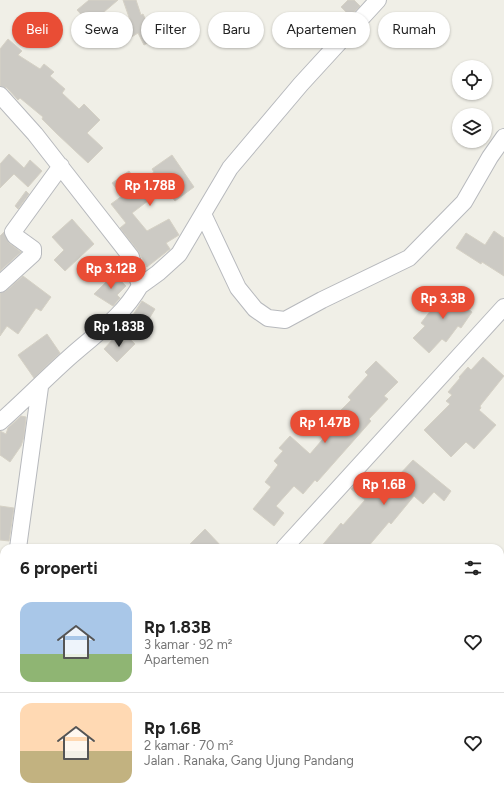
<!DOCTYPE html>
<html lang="id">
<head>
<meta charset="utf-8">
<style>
  body { margin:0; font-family:Figtree,sans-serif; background:#f6f6f6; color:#222; height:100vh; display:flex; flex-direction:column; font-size:15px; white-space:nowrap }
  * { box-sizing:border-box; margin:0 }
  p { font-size:13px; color:#767676 }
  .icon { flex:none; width:22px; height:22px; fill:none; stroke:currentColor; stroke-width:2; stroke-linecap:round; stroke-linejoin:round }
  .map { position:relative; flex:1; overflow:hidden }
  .panel { position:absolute; left:0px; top:544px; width:504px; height:256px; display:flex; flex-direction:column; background:#fff; border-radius:12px 12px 0 0; box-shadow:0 1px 3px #0004 }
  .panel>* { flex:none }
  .guide { position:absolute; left:12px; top:12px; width:480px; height:36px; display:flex; gap:8px }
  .fabs { position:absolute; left:452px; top:60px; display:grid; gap:8px }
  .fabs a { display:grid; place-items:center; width:40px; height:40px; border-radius:50%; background:#fff; box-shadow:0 1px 3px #0004; font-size:20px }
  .price { position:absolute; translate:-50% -34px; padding:0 9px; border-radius:14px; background:#e94d35; color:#fff; font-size:13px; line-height:26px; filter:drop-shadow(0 1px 2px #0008) }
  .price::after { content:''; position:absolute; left:50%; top:24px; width:12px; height:9px; margin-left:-6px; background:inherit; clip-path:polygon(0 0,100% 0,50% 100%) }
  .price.active { background:#222; color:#fff }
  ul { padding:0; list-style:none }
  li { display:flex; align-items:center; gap:12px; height:100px; padding:0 20px }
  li+li { border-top:1px solid #e0e0e0 }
  li span { display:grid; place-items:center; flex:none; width:112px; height:80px; border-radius:12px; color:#555 }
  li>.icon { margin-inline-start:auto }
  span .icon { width:48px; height:48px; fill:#fffc; stroke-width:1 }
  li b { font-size:17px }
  h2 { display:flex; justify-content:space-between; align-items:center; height:48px; padding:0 20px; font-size:17px }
  .chip { padding:0 14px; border-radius:18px; background:#fff; box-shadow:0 1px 3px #0004; font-size:14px; line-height:36px }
  .chip.active { background:#e94d35; color:#fff }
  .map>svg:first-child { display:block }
  .building { fill:#cccac4; stroke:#d5d1c5 }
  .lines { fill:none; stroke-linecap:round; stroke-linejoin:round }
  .minor-casing { stroke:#b7b9bd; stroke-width:18 }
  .minor { stroke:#fff; stroke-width:16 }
</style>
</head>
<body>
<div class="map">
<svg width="504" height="800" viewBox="0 0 504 800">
  <rect width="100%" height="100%" fill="#f0efe7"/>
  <!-- building -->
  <path class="building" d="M89,0h29l-28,24 -13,-14z
    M123,0h13l5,15 2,-1 12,25 -11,6 -6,-12 -18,11 -7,-10 18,-11z
    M348,0h6l6,6 -10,10 -9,-9z
    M8,39l14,12 -4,4 22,14 4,-5 10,8 -4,4 15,13 -3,4 17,16 5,-5 16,16 -13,13 16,15 -15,15 -32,-30 -14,-14 1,-2 -23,-19 -2,2 -11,-12 -7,-2v-37z
    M9,154l15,14 6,-8 12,11 -14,16 -14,-13 -14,14v-24z
    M172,155l22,32 -19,14 -10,-13 -33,25 15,18 22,-12 10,16 -13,8 4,6 -23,18 -9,-16 -18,-23 6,-5 -15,-19 11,-8 -10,-13 17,-12 9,13 16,-12 -2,-3z
    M26,191l3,3 -11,15 -3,-3z
    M72,219l22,25 -29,27 -11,-11 10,-10 -12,-13z
    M494,231l10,7v38l-22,-14 -1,2 -25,-16 10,-15 19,12z
    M4,232l5,11 12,9 -21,19v-35z
    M114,274l12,12 -9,9 3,3 -7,8 -19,-12z
    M23,276l28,21 -10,14 -5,-3 -18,26 -11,-8 -7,10v-43l6,-2z
    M445,287l22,16 -2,4 7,5 -11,16 -3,-2 -12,16 -4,-3 -13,14 -16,-15 12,-12 -4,-3 14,-18 -2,-2z
    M142,301l13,8 -11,18 -13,-9z
    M47,334l13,19 -26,25 -16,-23z
    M128,337l7,7 -18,18 -13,-13 10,-11 7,6z
    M483,357l21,19 -24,30 1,2 -2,2 17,15 -22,24 -8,-7 -15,15 -27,-27 26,-26 -4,-3 6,-6 -4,-3 12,-14 -1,-1 9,-10 3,3z
    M376,361l22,21 -14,14 4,3 -19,20 2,2 -54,61 -2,-2 -12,14 -9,-8 -18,20 8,7 -10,13 -21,-17 18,-22 -6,-5 13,-17 -4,-4 9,-10 -4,-3 11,-12 20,18 30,-35 -4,-4 15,-15 -3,-3 20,-22 -3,-3z
    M21,416l5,1 -2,20 -3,9 -11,16 -10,-7v-24l6,3 2,-6z
    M413,460l38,31 -7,10 -10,-9 -11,12 -9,-8 -23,28 -2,-2 -22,26h-47l21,-25 2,2 22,-25 -14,-11 7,-8 3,3 5,-7 18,14z
    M0,506l14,2 -5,33 -9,-1z
    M205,529l18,19h-37z"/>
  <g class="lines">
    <defs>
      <path id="minor" d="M0,95l35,39 96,123 9,29c-18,31 -42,46 -68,69 -25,22 -47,45 -72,67
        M203,214l35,74 17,21 13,9 17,2 37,-20 87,-42 55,-56 26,-45 14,-20
        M0,284l33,-30v-5l-18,-13 -2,-4 48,-66
        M140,286l18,-13 21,-19 51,-86 71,-84 77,-84
        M18,548l22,-161
        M284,548l220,-241
        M500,590l4,-4
        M4,650v4
        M458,796l4,4
        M59,800l3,-4"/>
    </defs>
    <!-- minor casing -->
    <use href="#minor" class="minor-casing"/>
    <!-- minor -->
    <use href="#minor" class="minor"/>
  </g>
</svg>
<div class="fabs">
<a><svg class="icon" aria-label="locate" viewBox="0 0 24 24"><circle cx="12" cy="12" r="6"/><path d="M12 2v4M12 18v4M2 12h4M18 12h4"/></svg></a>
<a><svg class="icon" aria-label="layers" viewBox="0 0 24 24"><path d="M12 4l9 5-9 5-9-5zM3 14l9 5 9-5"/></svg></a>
</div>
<b class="price" style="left:150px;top:207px">Rp 1.78B</b>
<b class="price" style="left:111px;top:290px">Rp 3.12B</b>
<b class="price" style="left:443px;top:320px">Rp 3.3B</b>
<b class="price active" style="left:119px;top:348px">Rp 1.83B</b>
<b class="price" style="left:325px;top:444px">Rp 1.47B</b>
<b class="price" style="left:384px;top:506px">Rp 1.6B</b>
<div class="guide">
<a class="chip active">Beli</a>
<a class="chip">Sewa</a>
<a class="chip">Filter</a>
<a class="chip">Baru</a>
<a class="chip">Apartemen</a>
<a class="chip">Rumah</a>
</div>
<section class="panel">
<h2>6 properti<svg class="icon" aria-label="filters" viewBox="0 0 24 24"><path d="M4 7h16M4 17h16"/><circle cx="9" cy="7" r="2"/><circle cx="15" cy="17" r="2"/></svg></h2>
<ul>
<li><span style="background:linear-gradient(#a9c7e8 65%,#8fb573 0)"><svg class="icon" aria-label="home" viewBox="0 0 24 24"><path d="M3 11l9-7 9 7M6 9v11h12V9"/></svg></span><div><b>Rp 1.83B</b><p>3 kamar · 92 m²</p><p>Apartemen</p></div><svg class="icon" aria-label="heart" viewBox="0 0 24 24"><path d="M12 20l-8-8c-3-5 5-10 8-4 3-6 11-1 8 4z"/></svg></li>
<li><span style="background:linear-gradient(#ffd9b3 60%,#c2b280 0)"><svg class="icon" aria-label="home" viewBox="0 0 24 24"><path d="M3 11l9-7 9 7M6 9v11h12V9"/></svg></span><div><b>Rp 1.6B</b><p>2 kamar · 70 m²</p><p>Jalan . Ranaka, Gang Ujung Pandang</p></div><svg class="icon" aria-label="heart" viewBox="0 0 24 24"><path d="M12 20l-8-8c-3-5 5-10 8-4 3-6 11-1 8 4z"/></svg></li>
</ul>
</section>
</div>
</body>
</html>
